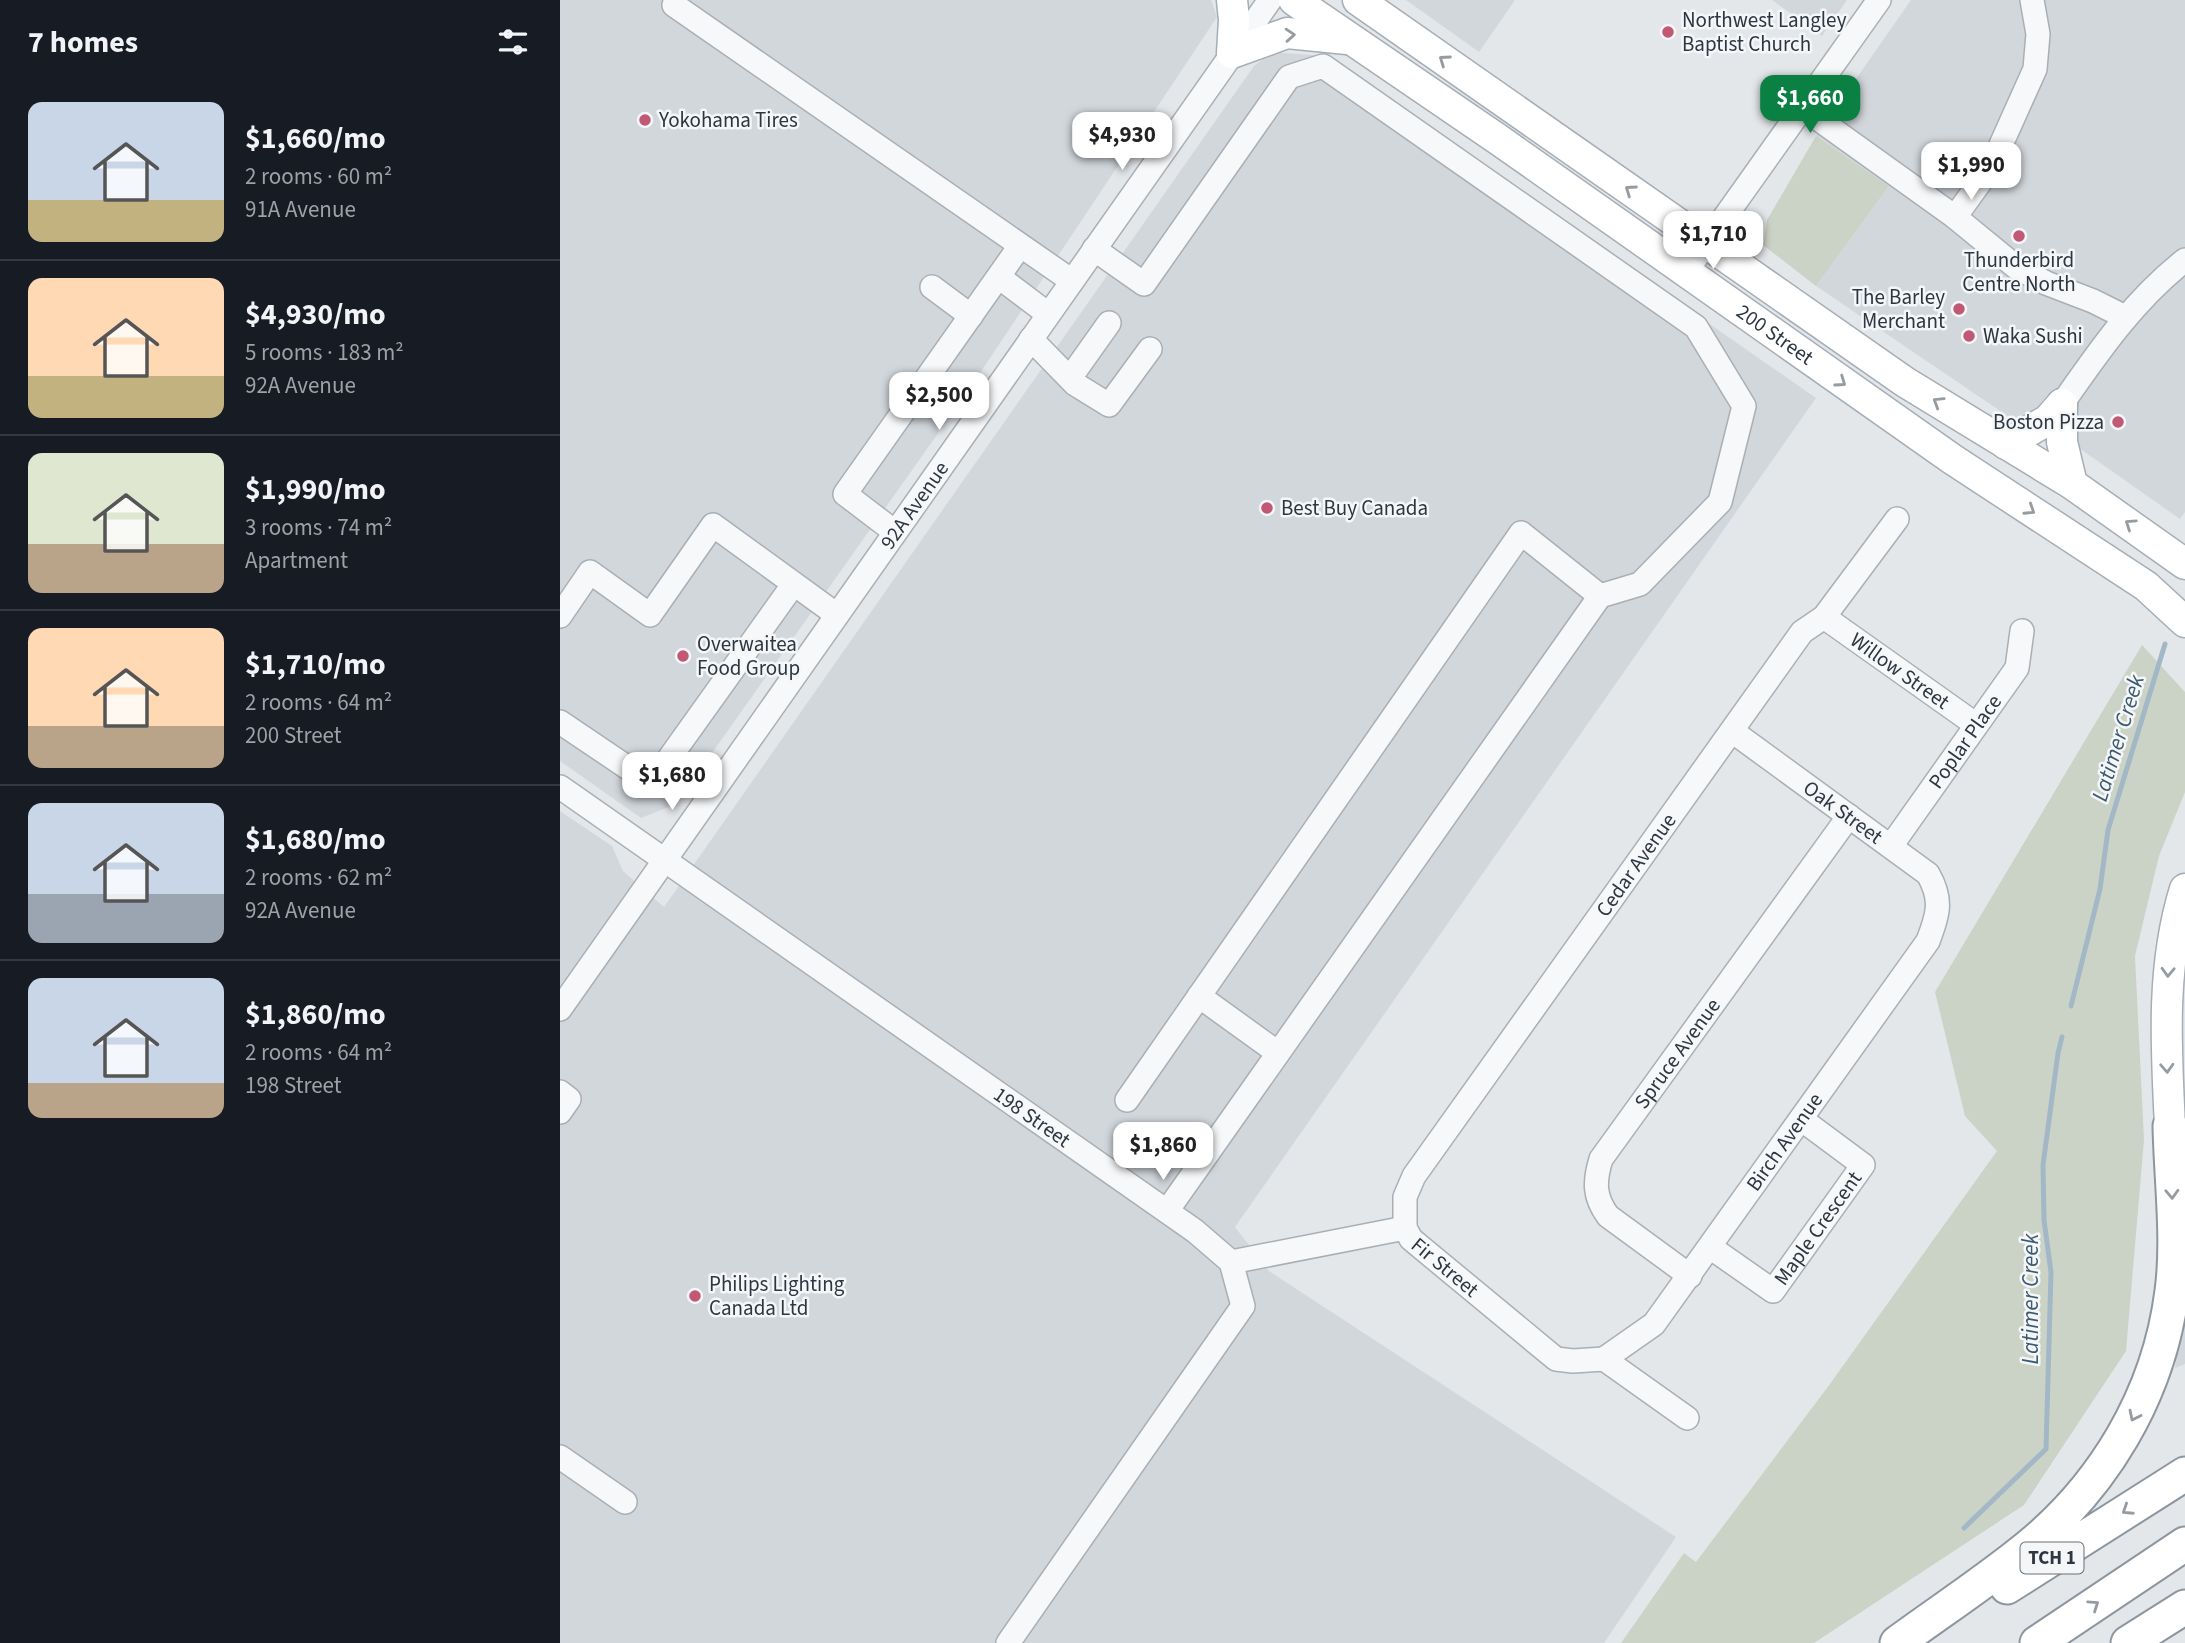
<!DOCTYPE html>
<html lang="en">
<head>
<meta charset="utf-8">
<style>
  body { margin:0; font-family:"Source Sans 3",sans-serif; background:#20242c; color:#f1f3f6; height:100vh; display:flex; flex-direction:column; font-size:26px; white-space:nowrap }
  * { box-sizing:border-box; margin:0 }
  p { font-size:23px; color:#9ea1a6 }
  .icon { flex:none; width:38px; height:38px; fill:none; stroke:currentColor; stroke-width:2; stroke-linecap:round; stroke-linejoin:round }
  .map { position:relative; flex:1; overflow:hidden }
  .details { display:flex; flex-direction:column; background:#171b24; width:560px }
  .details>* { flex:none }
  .price { position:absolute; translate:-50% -60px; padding:0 16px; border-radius:14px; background:#fff; color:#222; font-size:23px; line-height:46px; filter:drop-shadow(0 2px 4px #0008) }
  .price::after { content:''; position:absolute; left:50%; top:42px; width:21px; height:16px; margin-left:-10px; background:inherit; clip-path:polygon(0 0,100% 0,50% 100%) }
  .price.on { background:#0b8043; color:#fff }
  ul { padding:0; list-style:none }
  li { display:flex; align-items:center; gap:21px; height:175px; padding:0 28px }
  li+li { border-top:2px solid #363941 }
  li span { display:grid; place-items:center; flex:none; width:196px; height:140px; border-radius:14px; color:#555 }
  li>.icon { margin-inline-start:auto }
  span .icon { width:84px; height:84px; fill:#fffc; stroke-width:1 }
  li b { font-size:30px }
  h2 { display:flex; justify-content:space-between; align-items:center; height:84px; padding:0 28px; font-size:30px }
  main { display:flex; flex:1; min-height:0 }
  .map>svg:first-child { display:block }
  .built { fill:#d2d7dc }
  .green { fill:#cbd3c6 }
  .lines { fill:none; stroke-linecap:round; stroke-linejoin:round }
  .stream { stroke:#a3b8c6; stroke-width:5 }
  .minor-casing { stroke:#a9afb4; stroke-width:26 }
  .major-casing { stroke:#a5adb5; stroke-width:33 }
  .highway-casing { stroke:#8d969f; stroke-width:37 }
  .minor { stroke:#f6f8f9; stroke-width:23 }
  .major { stroke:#fff; stroke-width:30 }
  .highway { stroke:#fff; stroke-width:33 }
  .oneway { stroke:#969ba0 }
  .poi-dot { fill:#c15874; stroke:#f4f6f8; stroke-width:2.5 }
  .labels { text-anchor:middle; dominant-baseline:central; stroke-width:5; stroke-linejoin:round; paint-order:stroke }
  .shield { fill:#f4f6f8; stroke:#697078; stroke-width:2 }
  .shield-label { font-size:19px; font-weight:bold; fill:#2d3741 }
  .poi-label { font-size:21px; fill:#2d3741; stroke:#f4f6f8; text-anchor:start }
  .street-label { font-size:21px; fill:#2d3741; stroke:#f4f6f8 }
  .water-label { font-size:23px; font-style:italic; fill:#3c5a71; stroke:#f4f6f8 }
</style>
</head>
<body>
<main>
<section class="details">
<h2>7 homes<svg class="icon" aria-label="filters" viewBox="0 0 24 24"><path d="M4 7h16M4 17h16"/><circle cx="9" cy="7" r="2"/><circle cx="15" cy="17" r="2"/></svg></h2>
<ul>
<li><span style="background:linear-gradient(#c9d6e8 70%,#c2b280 0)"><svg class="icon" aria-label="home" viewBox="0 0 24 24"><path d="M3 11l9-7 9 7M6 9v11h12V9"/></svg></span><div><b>$1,660/mo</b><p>2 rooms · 60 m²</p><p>91A Avenue</p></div></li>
<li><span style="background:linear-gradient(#ffd9b3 70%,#c2b280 0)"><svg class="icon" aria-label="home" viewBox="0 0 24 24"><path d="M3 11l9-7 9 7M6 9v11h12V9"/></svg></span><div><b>$4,930/mo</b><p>5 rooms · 183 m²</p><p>92A Avenue</p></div></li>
<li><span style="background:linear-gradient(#dfe7d0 65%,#b9a48a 0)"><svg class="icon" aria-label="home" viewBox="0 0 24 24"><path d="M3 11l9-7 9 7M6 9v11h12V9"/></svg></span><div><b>$1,990/mo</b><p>3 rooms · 74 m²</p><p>Apartment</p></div></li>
<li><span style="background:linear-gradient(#ffd9b3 70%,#b9a48a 0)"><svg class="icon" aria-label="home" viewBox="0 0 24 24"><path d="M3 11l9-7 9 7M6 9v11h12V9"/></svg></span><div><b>$1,710/mo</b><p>2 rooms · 64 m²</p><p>200 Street</p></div></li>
<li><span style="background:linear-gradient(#c9d6e8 65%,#9aa5b1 0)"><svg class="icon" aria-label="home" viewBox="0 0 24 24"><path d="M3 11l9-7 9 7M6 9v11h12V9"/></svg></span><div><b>$1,680/mo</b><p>2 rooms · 62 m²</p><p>92A Avenue</p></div></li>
<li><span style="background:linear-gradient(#c9d6e8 75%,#b9a48a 0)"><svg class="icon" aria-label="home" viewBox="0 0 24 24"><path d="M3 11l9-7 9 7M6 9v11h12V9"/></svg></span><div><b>$1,860/mo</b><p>2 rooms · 64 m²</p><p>198 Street</p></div></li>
</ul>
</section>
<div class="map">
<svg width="1625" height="1643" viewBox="0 0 1625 1643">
  <rect width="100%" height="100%" fill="#e4e7ea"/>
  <!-- built -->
  <path class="built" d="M0,0h651l6,17 -249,374 -292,413 -35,14 -81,-57z
    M846,0h109l-36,52z
    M1212,0h75l-25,36z
    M1351,0h274v512l-5,7 -101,-71 -67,-29 -196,-133 73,-100 -73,-50z
    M712,52l53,4 491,342 -581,829 34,44 407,266 -72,106h-1044v-832l52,35 11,25 41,36 590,-841z
    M1625,1307v57l-10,4z"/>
  <!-- green -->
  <path class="green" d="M1256,136l73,50 -73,100 -53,-41 4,-25z
    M1582,645l43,47v100l-26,64 -24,100 9,184 -18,211 -102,154 -210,138h-193l63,-90 12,9 131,-174 170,-237 -32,-35 -30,-124z"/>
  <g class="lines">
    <!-- stream -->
    <path class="stream" d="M1511,1006l29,-117 8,-59 57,-186
      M1404,1528l82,-79 5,-177 -7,-52 -1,-55 15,-112 4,-16"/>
    <defs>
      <g id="minor">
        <path d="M114,5l398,276"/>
        <path d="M1243,108l152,109 61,50 30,16 47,18 32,16"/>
        <path d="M1395,217l36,-50 44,-98 3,-35 -6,-34"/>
        <path d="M534,249l50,35 145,-207 34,-11 373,261 48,79 -24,96 -80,82 -40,12 -433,615"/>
        <path d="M1125,273l194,-273"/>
        <path d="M439,277l49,37"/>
        <path d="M372,287l39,29"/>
        <path d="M471,339l44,45 34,21 41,-56"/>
        <path d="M510,378l39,-55"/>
        <path d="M1502,404c37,-53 72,-104 123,-144"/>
        <path d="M335,532l-50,-38 175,-248"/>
        <path d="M0,616l30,-44 60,43 63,-90 124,90"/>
        <path id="s1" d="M1264,617l151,107"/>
        <path d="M0,722l77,52 26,-7 130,-182"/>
        <path id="s2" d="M0,787l635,444 36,31 12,44 -235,337"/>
        <path id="s3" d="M1331,846l126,-178 5,-37"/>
        <path d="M639,996l79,57"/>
        <path id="s4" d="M0,1009l710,-1009"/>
        <path d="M0,1092l9,7 -9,13"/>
        <path d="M567,1100l394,-567 79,63"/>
        <path id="s5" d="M845,1228v-31l9,-21 388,-544 22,-15 73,-98"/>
        <path id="s6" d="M1150,1247l63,44 90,-126 -62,-46"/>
        <path id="s7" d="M671,1262l174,-34 6,11 145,120 17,2 31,-2"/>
        <path id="s8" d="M1130,1276l-82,-60c-14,-19 -14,-34 -7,-57l248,-343"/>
        <path id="s9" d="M1044,1359l50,-35 274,-383c10,-26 15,-41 0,-67l-196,-143"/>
        <path d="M1044,1359l83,59"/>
        <path d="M0,1457l65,45"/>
      </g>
      <g id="major">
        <path d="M672,0l2,20 -2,33 55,-20 60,6"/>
        <path id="s10" d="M734,0l205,140 453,319 194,127 39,36"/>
        <path d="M798,0l547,382 167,102 113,80"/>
        <path d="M1502,404v38l10,42"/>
        <path d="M1446,444l42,-24 14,-16"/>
        <path d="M1610,1126c-4,-80 -9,-160 15,-237"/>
      </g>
      <path id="highway" d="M1447,1587l178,-113
        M1337,1643c41,-30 85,-59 125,-91 81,-64 137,-157 150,-261 7,-51 -1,-113 -2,-165
        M1477,1643l148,-99
        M1568,1643l57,-36"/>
    </defs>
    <!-- minor casing -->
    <use href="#minor" class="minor-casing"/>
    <!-- major casing -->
    <use href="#major" class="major-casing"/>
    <!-- highway casing -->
    <use href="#highway" class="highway-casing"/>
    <!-- minor -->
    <use href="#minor" class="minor"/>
    <!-- major -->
    <use href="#major" class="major"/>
    <!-- highway -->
    <use href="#highway" class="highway"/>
  </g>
  <!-- one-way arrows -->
  <defs><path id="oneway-chevron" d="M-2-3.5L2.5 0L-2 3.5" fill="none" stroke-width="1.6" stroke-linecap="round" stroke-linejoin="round" transform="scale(1.75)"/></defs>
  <g class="oneway">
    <use href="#oneway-chevron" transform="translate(730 35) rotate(-4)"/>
    <use href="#oneway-chevron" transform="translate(884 60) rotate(-145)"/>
    <use href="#oneway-chevron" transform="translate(1070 190) rotate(-145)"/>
    <use href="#oneway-chevron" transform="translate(1281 382) rotate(35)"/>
    <use href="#oneway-chevron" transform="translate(1378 402) rotate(-148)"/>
    <use href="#oneway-chevron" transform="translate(1470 510) rotate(33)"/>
    <use href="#oneway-chevron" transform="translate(1570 524) rotate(-146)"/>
    <use href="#oneway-chevron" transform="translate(1608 972) rotate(92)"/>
    <use href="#oneway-chevron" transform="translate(1607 1068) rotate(87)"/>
    <use href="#oneway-chevron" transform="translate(1612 1194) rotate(88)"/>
    <use href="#oneway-chevron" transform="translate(1574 1416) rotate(116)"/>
    <use href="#oneway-chevron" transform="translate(1567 1510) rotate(147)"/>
    <use href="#oneway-chevron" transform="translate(1534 1605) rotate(-34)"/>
  </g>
  <!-- markers -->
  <g class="poi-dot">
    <circle cx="1108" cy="32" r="7"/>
    <circle cx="85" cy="120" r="7"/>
    <circle cx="1459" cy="236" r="7"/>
    <circle cx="1399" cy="309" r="7"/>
    <circle cx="1409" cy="336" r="7"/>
    <circle cx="1558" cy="422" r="7"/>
    <circle cx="707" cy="508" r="7"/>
    <circle cx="123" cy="656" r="7"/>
    <circle cx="135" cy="1296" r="7"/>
  </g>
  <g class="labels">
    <!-- shield labels -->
    <rect class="shield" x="1460.5" y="1542.5" width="63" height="31" rx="5"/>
    <g class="shield-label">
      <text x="1492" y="1558">TCH 1</text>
    </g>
    <!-- poi labels -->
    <g class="poi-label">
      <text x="1122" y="20">Northwest Langley<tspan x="1122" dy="24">Baptist Church</tspan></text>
      <text x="99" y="120">Yokohama Tires</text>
      <text x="1459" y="260" text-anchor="middle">Thunderbird<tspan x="1459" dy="24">Centre North</tspan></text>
      <text x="1385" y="297" text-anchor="end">The Barley<tspan x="1385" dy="24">Merchant</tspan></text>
      <text x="1423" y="336">Waka Sushi</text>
      <text x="1544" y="422" text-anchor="end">Boston Pizza</text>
      <text x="721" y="508">Best Buy Canada</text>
      <text x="137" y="644">Overwaitea<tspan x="137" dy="24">Food Group</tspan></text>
      <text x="149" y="1284">Philips Lighting<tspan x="149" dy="24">Canada Ltd</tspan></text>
    </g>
    <!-- street labels -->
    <g class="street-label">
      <text stroke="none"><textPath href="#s10" startOffset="586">200 Street</textPath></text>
      <text stroke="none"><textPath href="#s4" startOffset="616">92A Avenue</textPath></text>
      <text stroke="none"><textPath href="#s1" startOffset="93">Willow Street</textPath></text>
      <text stroke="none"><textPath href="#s3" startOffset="128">Poplar Place</textPath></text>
      <text transform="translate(1283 812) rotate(36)">Oak Street</text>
      <text stroke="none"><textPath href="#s5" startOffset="436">Cedar Avenue</textPath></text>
      <text stroke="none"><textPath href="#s8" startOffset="292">Spruce Avenue</textPath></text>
      <text stroke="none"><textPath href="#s2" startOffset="576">198 Street</textPath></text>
      <text stroke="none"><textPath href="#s9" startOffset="285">Birch Avenue</textPath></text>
      <text stroke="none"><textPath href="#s6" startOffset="154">Maple Crescent</textPath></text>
      <text stroke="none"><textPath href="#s7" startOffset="234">Fir Street</textPath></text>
    </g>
    <!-- water labels -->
    <g class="water-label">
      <text transform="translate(1558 738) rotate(-73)">Latimer Creek</text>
      <text transform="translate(1470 1299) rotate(-90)">Latimer Creek</text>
    </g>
  </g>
</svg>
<b class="price on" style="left:1250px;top:135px">$1,660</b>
<b class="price" style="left:562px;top:172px">$4,930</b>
<b class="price" style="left:1411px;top:202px">$1,990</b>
<b class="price" style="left:1153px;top:271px">$1,710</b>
<b class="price" style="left:379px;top:432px">$2,500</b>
<b class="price" style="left:112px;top:812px">$1,680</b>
<b class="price" style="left:603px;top:1182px">$1,860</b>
</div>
</main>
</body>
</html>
